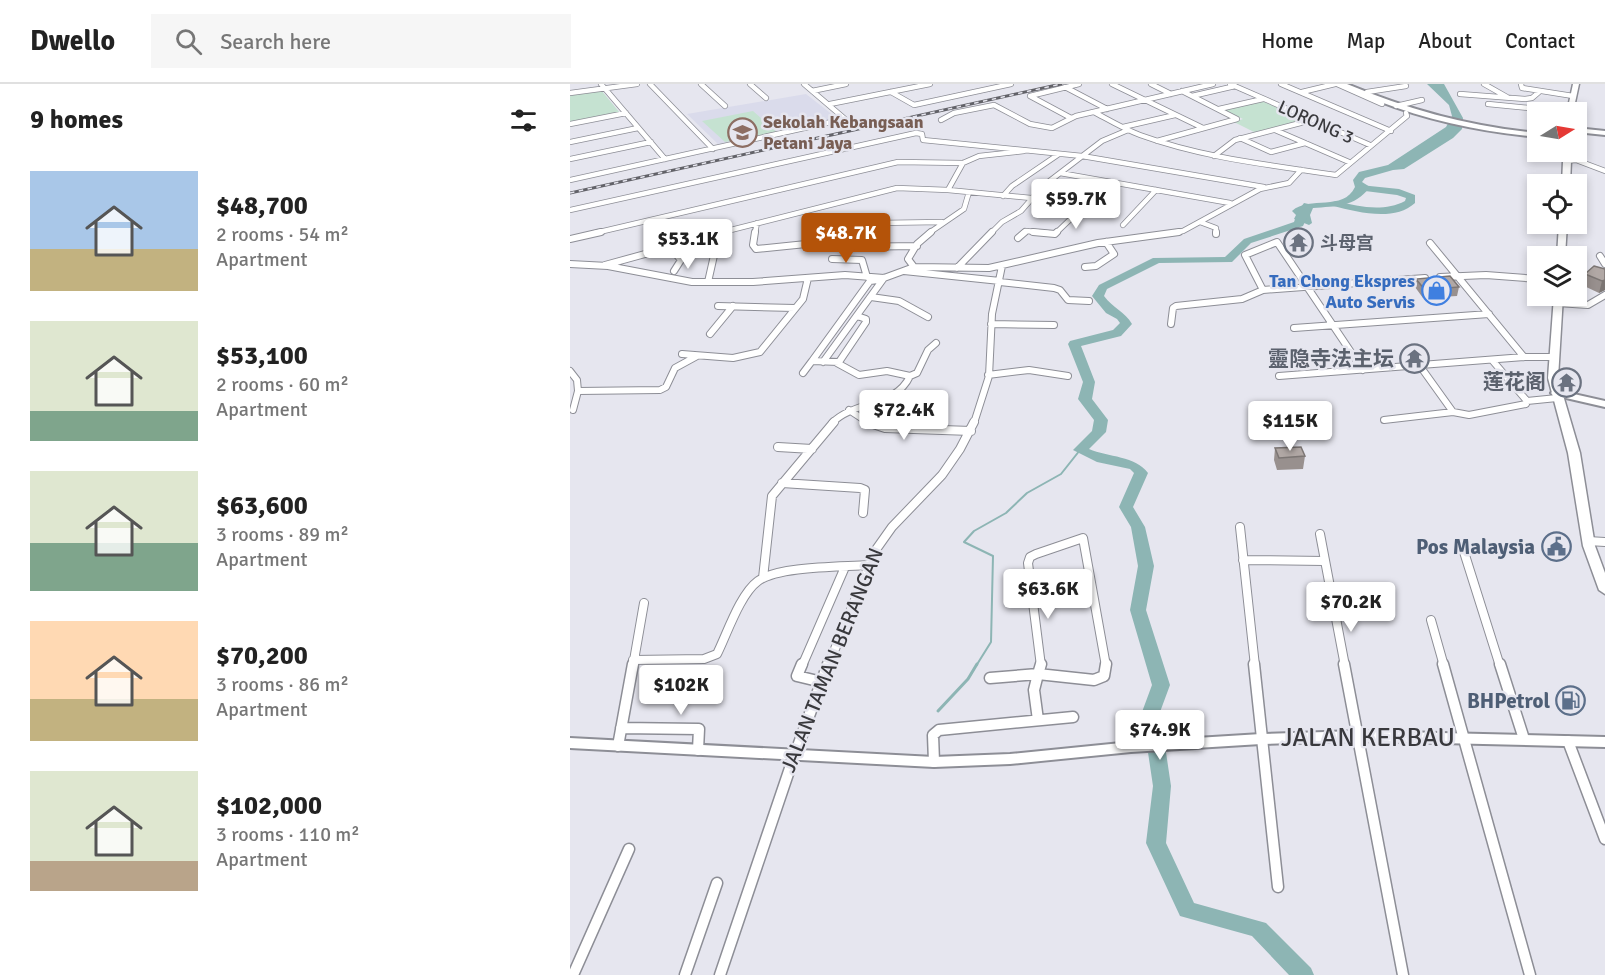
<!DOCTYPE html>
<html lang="en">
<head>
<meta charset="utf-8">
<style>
  body { margin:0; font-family:Signika,"Noto Sans SC",sans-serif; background:#f6f6f6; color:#222; height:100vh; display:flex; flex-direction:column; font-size:22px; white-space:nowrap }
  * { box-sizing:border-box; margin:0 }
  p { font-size:20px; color:#767676 }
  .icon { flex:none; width:33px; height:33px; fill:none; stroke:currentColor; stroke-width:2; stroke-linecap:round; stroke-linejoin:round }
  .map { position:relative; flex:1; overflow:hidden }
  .details { display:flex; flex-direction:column; background:#fff; width:570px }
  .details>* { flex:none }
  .needle { width:39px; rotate:79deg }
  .buttons { position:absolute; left:957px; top:18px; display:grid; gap:12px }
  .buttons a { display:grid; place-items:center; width:60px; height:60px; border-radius:0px; background:#fff; box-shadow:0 3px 9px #0003; font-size:30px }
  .price { position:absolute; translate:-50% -51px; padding:0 14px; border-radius:6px; background:#fff; color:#222; font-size:20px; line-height:39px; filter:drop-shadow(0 2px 3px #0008) }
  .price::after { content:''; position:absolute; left:50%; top:36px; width:18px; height:14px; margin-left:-9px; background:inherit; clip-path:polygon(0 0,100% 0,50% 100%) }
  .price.selected { background:#b45309; color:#fff }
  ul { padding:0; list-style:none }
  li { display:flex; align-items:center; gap:18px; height:150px; padding:0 30px }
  li span { display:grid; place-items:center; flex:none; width:168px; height:120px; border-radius:0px; color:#555 }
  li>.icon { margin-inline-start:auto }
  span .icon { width:72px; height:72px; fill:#fffc; stroke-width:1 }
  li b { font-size:26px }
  h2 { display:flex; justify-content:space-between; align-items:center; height:72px; padding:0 30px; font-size:26px }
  header { display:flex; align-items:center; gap:36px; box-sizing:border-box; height:84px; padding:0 30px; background:#fff; border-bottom:2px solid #e0e0e0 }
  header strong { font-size:28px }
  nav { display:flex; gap:33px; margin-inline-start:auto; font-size:21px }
  .search { width:420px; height:54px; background:#f6f6f6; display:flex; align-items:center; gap:15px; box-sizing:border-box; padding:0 21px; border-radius:0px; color:#767676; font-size:22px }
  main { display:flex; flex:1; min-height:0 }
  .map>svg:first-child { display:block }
  .built { fill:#dadbeb }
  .green { fill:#c5e2d1 }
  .water { fill:#8db5b4 }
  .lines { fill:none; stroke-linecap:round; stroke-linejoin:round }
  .stream-far1 { stroke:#8db5b4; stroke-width:2 }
  .stream { stroke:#8db5b4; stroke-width:3 }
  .river { fill:#8db5b4; fill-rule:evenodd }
  .street-far3-casing { stroke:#8d8e96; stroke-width:6 }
  .street-far2-casing { stroke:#8d8e96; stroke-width:8 }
  .street-far1-casing { stroke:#8d8e96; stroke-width:10 }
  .street-casing { stroke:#8d8e96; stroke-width:13 }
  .secondary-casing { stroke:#8d8e96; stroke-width:4 }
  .primary-casing { stroke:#8d8e96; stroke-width:3 }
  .street-far3 { stroke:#fff; stroke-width:4.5 }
  .street-far2 { stroke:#fff; stroke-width:6 }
  .street-far1 { stroke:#fff; stroke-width:8 }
  .street { stroke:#fff; stroke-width:10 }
  .secondary { fill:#fff; fill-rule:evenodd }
  .primary { fill:#fff; fill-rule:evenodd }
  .rail-casing { stroke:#626268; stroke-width:3 }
  .rail { stroke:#e6e6ef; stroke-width:1.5; stroke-dasharray:4.5; stroke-linecap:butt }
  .wall { fill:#98908e }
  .shaded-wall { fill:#7c7674 }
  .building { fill:#b1a8a5; stroke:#7c7674; stroke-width:1.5 }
  .labels { text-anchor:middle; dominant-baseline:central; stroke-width:5; stroke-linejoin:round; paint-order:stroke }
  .far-education-label { font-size:18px; font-weight:bold; fill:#785e54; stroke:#e6e6ef; text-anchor:start }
  .far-street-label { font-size:18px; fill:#39393d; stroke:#e6e6ef }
  .far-worship-label { font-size:18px; font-weight:bold; fill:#5b616d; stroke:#e6e6ef; text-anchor:start }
  .far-shop-label { font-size:18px; font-weight:bold; fill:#366cbe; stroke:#e6e6ef; text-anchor:end }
  .worship-label { font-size:21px; font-weight:bold; fill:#5b616d; stroke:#e6e6ef; text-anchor:end }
  .service-label { font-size:21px; font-weight:bold; fill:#4e5e75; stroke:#e6e6ef; text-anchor:end }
  .street-label { font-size:21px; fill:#39393d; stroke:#e6e6ef }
  .near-street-label { font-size:26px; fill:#39393d; stroke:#e6e6ef }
</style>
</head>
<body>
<header>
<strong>Dwello</strong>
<div class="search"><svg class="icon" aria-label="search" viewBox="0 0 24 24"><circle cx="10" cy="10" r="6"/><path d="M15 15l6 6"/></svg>Search here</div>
<nav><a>Home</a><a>Map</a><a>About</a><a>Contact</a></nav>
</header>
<main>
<section class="details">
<h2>9 homes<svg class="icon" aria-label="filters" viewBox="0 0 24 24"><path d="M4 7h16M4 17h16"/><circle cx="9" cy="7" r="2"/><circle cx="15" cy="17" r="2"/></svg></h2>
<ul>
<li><span style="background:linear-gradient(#a9c7e8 65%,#c2b280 0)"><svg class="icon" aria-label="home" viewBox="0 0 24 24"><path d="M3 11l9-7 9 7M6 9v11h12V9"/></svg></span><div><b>$48,700</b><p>2 rooms · 54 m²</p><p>Apartment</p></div></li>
<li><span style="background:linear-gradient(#dfe7d0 75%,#7fa58c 0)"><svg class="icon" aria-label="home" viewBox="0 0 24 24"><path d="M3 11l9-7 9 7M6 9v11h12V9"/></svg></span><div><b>$53,100</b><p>2 rooms · 60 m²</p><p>Apartment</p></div></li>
<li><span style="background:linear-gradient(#dfe7d0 60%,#7fa58c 0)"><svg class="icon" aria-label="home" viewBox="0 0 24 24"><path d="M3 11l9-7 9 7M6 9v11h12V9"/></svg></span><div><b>$63,600</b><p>3 rooms · 89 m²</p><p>Apartment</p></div></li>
<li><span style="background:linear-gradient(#ffd9b3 65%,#c2b280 0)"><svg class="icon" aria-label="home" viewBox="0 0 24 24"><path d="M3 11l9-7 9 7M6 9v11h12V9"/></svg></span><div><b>$70,200</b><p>3 rooms · 86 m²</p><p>Apartment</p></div></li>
<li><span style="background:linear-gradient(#dfe7d0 75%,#b9a48a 0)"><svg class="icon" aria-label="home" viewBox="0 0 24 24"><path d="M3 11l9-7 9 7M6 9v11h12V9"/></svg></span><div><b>$102,000</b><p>3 rooms · 110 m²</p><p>Apartment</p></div></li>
</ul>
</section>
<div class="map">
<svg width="1035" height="891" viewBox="0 0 1035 891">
  <rect width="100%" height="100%" fill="#e6e6ef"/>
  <!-- built -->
  <path class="built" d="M236,10l32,25 -118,27 -33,-32z"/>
  <!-- green -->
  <path class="green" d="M31,6l19,23 -50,10v-29z
    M692,17l45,20 -51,12 -22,-11 9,-3 -19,-9z
    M183,27l24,21 -52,10 -23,-21z"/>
  <!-- water -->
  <path class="water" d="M857,0h17l19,34 -1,11 -9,9 -49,31 -11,1 -28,8 -3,4 8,5c-16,21 -34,19 -57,21l-3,7 2,8 -3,2 -15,-6 2,-4 -4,-4c18,-16 51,1 63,-24l-2,-7 6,-8 29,-7 58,-38 6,-11 -3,-11z"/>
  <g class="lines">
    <!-- stream-far1 -->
    <path class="stream-far1" d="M406,582l15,-24 2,-86 -29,-14 10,-11 32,-18 21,-20 34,-19 19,-24"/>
    <!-- stream -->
    <path class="stream" d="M368,627l30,-32 9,-15"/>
    <!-- river -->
    <path class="river" d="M790,101l39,4 16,6v8c-21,19 -57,9 -82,3v-4l4,-1c22,6 47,11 68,0l1,-3 -9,-3 -40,-5v-4z
      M734,119l9,2 -10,21 -52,17 -19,19 -73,1 -52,26 -3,7c9,12 21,16 28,28l-11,12 -40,10 14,36 -3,17 16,21 -2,12 -17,17c19,8 47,7 59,24l-15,34 12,20 9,39 -8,44 24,75 -10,27 11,74 -5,57 28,60 72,20 45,45 3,7h-25l-37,-39 -72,-20 -34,-73 7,-57 -11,-74 10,-27 -22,-75 8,-44 -7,-39 -12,-20 15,-34 -4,-4 -33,-7 -24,-12 19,-19 2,-11 -16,-21 5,-17 -15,-38 2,-3 43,-11 7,-7 -3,-4 -11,-6 -14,-17 7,-11 54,-27 72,-1 19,-18 50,-17 4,-11z"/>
    <defs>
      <path id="street-far3" d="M31,0l64,75
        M80,0l63,65
        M131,0l24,22
        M180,0l16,14
        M542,0l91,44
        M581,0l20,10
        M660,0l140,61
        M711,0l110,47
        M767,0l45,20
        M914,0l23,13
        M951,0l1,4 51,8
        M495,3l42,22
        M242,7l34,-7
        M321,8l23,13 97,-21
        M732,8l33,-8
        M797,8l39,-6
        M0,9l67,-9
        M890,10l65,5 7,-1 7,-6
        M460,12l49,-12
        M460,12l41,22
        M622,12l43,-10
        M260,20l100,-20
        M918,20l82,8
        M826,22l26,-6
        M649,25l44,-10
        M524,28c15,8 30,17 46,23 63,23 130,30 196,40l71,-59 -1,-3
        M371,36l13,-7 40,-8 36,19 22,4 24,-12 137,-32
        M0,40l56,-11
        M553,43l52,-12
        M705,46l74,32
        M670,54l31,14 34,-9
        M587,57l80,-22 -55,-28
        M0,58l68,-14
        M644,72l21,-16 77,-20
        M0,75l81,-17
        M997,77l9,-1 29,11
        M393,79l-15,27 83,8
        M490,89l170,30
        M0,96l275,-61 -41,-35
        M433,112l9,-10 47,-32
        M0,126l346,-77 6,1 1,6 159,16 182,31
        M287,135l21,4 64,-1
        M630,138l16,6v5
        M553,141l33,-35
        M25,149l303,-71 65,1 16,-7 45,-5
        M149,149l178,-45 51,2
        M185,149l2,-10
        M359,149l35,-24 5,-17
        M421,149l11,-11 19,-11 22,-25 59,-45 26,-11
        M453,149l3,-2 22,2
        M486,149l53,-51
        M602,149l11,-2 77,-42 29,-6 12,-13"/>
      <path id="street-far2" d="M185,148l-2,13 3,4 50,-5
        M463,148l22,2 2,-2
        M646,148v2
        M448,154l7,-6
        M0,155l31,-7
        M860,159l94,114
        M99,162l12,14 -7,11
        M274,163l73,-1
        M1030,172l5,8
        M262,175l30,1 5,17
        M0,180l38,2 84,16h61l92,-7 39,3 30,-11 75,1 109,-25 81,-11
        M35,181l120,-33
        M344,183l-6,-8 9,-15 14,-12
        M515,183l11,-1 18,-12 -8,-12
        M387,184l35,-36
        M334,187l96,10
        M870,193l46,-2 52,4
        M138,198l7,-31
        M430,198l54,6 6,2 8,10 21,1
        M693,206l-18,-35 32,-13 86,128
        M301,213l28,4 29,16
        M987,219l31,2 17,-10
        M148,222l77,2
        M287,232l9,3v3l-27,40 -27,-1 58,-80 8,-1
        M421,240l63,1
        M601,240l2,-16 3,-2 66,-7 21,-9 162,-12
        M724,244l195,-14
        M140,250l23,-28
        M112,270l51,4 27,-6 43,-53 5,-21
        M253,278l61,-84
        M267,279l22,12 28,-4 23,5 7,-3 11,-23 8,-7
        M0,287l7,9 1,11 82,-1 6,-3 9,-19 22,-12
        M233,289l9,-12
        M418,291l41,-5 39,6
        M709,292l245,-19h30
        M957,317l30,-3
        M3,326l5,-19
        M279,326l20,13
        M883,328l16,3 57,-11 1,-3 -35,-41
        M814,336l69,-8 -33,-46
        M262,339c23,-23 64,-16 78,-47
        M404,339l15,-47 3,-62 10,-48"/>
      <path id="street-far1" d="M297,338l18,6 86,3
        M208,363l34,2
        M212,399l78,5 5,2 -2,23
        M670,443l15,139
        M750,450l25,132
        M1018,457l17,1
        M894,468l36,114
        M673,476l81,1
        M193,494l9,-82 62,-74
        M861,536l13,46
        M63,576l71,-1 13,-5c10,-20 23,-60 41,-73 20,-15 84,-14 110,-16
        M63,582l11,-63
        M232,582l43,-99
        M258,582l47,-115 17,-24 50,-52 18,-26 14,-27
        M471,582l-13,-103 2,-6 6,-3 47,-16 23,128"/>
      <path id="street" d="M232,580l-5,12 25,6
        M684,580l24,223
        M774,580l59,311
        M873,580l87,311
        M930,580l24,75
        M468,590l3,-10
        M468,590l56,6 10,-4 2,-12
        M420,594l48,-4
        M468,636l-4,-30 4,-16
        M51,644l78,1 -1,21
        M998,657l37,98
        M48,662l15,-82
        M364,678l-1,-27 6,-5 134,-13
        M3,891l56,-126
        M115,891l32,-92
        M150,891l70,-207 38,-104"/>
      <path id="secondary" d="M769,0h8c62,26 124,43 191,49v4c-55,-5 -109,-16 -160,-36 -13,-5 -28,-10 -39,-17z
        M1006,44l29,3v4l-29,-3z
        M986,306l49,11v6l-52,-12 -2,-2 2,-2z
        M786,647l249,6v10l-249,-6 -95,3 -130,8 -121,12 -76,3 -364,-19v-10l364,19 76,-3 121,-12 130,-8z"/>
      <path id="primary" d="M1003,0h6l-6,28h-6z
        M990,68h7l4,9 -1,23h-8l1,-23z
        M989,140h8l-2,32h-8z
        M984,212h9l-5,82 22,75 15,93 10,27v21l-6,-4 -16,-44 -15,-93 -20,-75z"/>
    </defs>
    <!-- street-far3 casing -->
    <use href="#street-far3" class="street-far3-casing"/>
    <!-- street-far2 casing -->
    <use href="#street-far2" class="street-far2-casing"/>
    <!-- street-far1 casing -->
    <use href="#street-far1" class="street-far1-casing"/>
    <!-- street casing -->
    <use href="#street" class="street-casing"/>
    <!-- secondary casing -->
    <use href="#secondary" class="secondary-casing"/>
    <!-- primary casing -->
    <use href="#primary" class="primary-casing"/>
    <!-- street-far3 -->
    <use href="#street-far3" class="street-far3"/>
    <!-- street-far2 -->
    <use href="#street-far2" class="street-far2"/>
    <!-- street-far1 -->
    <use href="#street-far1" class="street-far1"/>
    <!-- street -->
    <use href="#street" class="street"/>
    <!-- secondary -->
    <use href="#secondary" class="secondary"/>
    <!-- primary -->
    <use href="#primary" class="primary"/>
    <defs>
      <path id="rail" d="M0,109l491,-109"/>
    </defs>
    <!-- rail casing -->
    <use href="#rail" class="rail-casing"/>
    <!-- rail -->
    <use href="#rail" class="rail"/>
  </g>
  <!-- wall -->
  <path class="wall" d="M1035,185v21l-6,3 -17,-8 3,-11z
    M846,195l43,8 -2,9 -34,2 -8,-11z
    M705,364l30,8 -2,13 -26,1 -3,-10z"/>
  <!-- shaded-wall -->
  <path class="shaded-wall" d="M1035,196v10l-6,3 3,-12z"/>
  <!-- building -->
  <path class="building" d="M1024,182l11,3v11l-3,1 -17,-7z
    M880,192l9,11 -34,3 -9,-11z
    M731,363l4,9 -26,2 -4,-10z"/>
  <!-- icons -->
  <defs>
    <symbol id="school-ring" viewBox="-11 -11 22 22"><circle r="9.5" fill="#e6e6ef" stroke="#8d6e63" stroke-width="1.5"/><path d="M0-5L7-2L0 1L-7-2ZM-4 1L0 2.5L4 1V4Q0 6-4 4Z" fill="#8d6e63"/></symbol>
    <symbol id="temple-ring" viewBox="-11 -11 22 22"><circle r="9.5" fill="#e6e6ef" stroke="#6b7280" stroke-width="1.5"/><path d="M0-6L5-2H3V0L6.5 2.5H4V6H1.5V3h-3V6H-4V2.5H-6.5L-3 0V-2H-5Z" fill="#6b7280"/></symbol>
    <symbol id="shop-ring" viewBox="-11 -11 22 22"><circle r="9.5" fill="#e6e6ef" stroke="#3f7fe0" stroke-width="1.5"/><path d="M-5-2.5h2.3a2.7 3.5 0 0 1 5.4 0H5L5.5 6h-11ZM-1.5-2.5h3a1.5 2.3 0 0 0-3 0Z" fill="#3f7fe0"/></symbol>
    <symbol id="civic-ring" viewBox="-11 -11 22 22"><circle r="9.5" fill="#e6e6ef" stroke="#5c6f8a" stroke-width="1.5"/><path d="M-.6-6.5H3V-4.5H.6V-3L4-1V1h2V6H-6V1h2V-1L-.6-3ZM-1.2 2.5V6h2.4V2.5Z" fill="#5c6f8a"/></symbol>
    <symbol id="fuel-ring" viewBox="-11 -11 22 22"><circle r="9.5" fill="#e6e6ef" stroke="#5c6f8a" stroke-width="1.5"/><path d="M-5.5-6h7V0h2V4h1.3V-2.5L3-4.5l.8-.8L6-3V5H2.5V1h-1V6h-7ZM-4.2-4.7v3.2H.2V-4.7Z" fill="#5c6f8a"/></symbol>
  </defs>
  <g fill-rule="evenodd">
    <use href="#school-ring" x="156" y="32" width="33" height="33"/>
    <use href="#temple-ring" x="712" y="142" width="33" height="33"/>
    <use href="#shop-ring" x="850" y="190" width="33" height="33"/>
    <use href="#temple-ring" x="828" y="258" width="33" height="33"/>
    <use href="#temple-ring" x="980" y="282" width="33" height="33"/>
    <use href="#civic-ring" x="970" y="446" width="33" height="33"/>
    <use href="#fuel-ring" x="984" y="600" width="33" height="33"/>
  </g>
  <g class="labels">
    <!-- far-education labels -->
    <g class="far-education-label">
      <text x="193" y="38">Sekolah Kebangsaan<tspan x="193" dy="21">Petani Jaya</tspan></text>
    </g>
    <!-- far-street labels -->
    <g class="far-street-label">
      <text transform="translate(746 38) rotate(24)">LORONG 3</text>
    </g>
    <!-- far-worship labels -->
    <g class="far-worship-label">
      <text x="750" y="159">斗母宫</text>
    </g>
    <!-- far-shop labels -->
    <g class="far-shop-label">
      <text x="845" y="197">Tan Chong Ekspres<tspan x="845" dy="21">Auto Servis</tspan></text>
    </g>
    <!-- worship labels -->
    <g class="worship-label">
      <text x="824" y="275">靈隐寺法主坛</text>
      <text x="976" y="298">莲花阁</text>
    </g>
    <!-- service labels -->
    <g class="service-label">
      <text x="965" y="463">Pos Malaysia</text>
      <text x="980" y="617">BHPetrol</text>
    </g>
    <!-- street labels -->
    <g class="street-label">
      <text transform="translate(262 576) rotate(-68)">JALAN TAMAN BERANGAN</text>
    </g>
    <!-- near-street labels -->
    <g class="near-street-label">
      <text x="798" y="654">JALAN KERBAU</text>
    </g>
  </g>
</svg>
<div class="buttons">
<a><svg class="needle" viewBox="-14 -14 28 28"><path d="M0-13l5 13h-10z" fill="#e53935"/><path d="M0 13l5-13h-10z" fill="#767676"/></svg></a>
<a><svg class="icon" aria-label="locate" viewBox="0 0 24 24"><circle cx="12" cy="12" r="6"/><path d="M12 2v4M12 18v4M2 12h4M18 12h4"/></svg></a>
<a><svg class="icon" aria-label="layers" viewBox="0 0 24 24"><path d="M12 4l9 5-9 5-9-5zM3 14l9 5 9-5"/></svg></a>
</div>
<b class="price" style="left:506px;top:146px">$59.7K</b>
<b class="price selected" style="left:276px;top:180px">$48.7K</b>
<b class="price" style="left:118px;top:186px">$53.1K</b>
<b class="price" style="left:334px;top:357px">$72.4K</b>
<b class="price" style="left:720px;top:368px">$115K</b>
<b class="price" style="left:478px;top:536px">$63.6K</b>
<b class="price" style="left:781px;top:549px">$70.2K</b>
<b class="price" style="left:111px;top:632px">$102K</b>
<b class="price" style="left:590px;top:677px">$74.9K</b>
</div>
</main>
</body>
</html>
